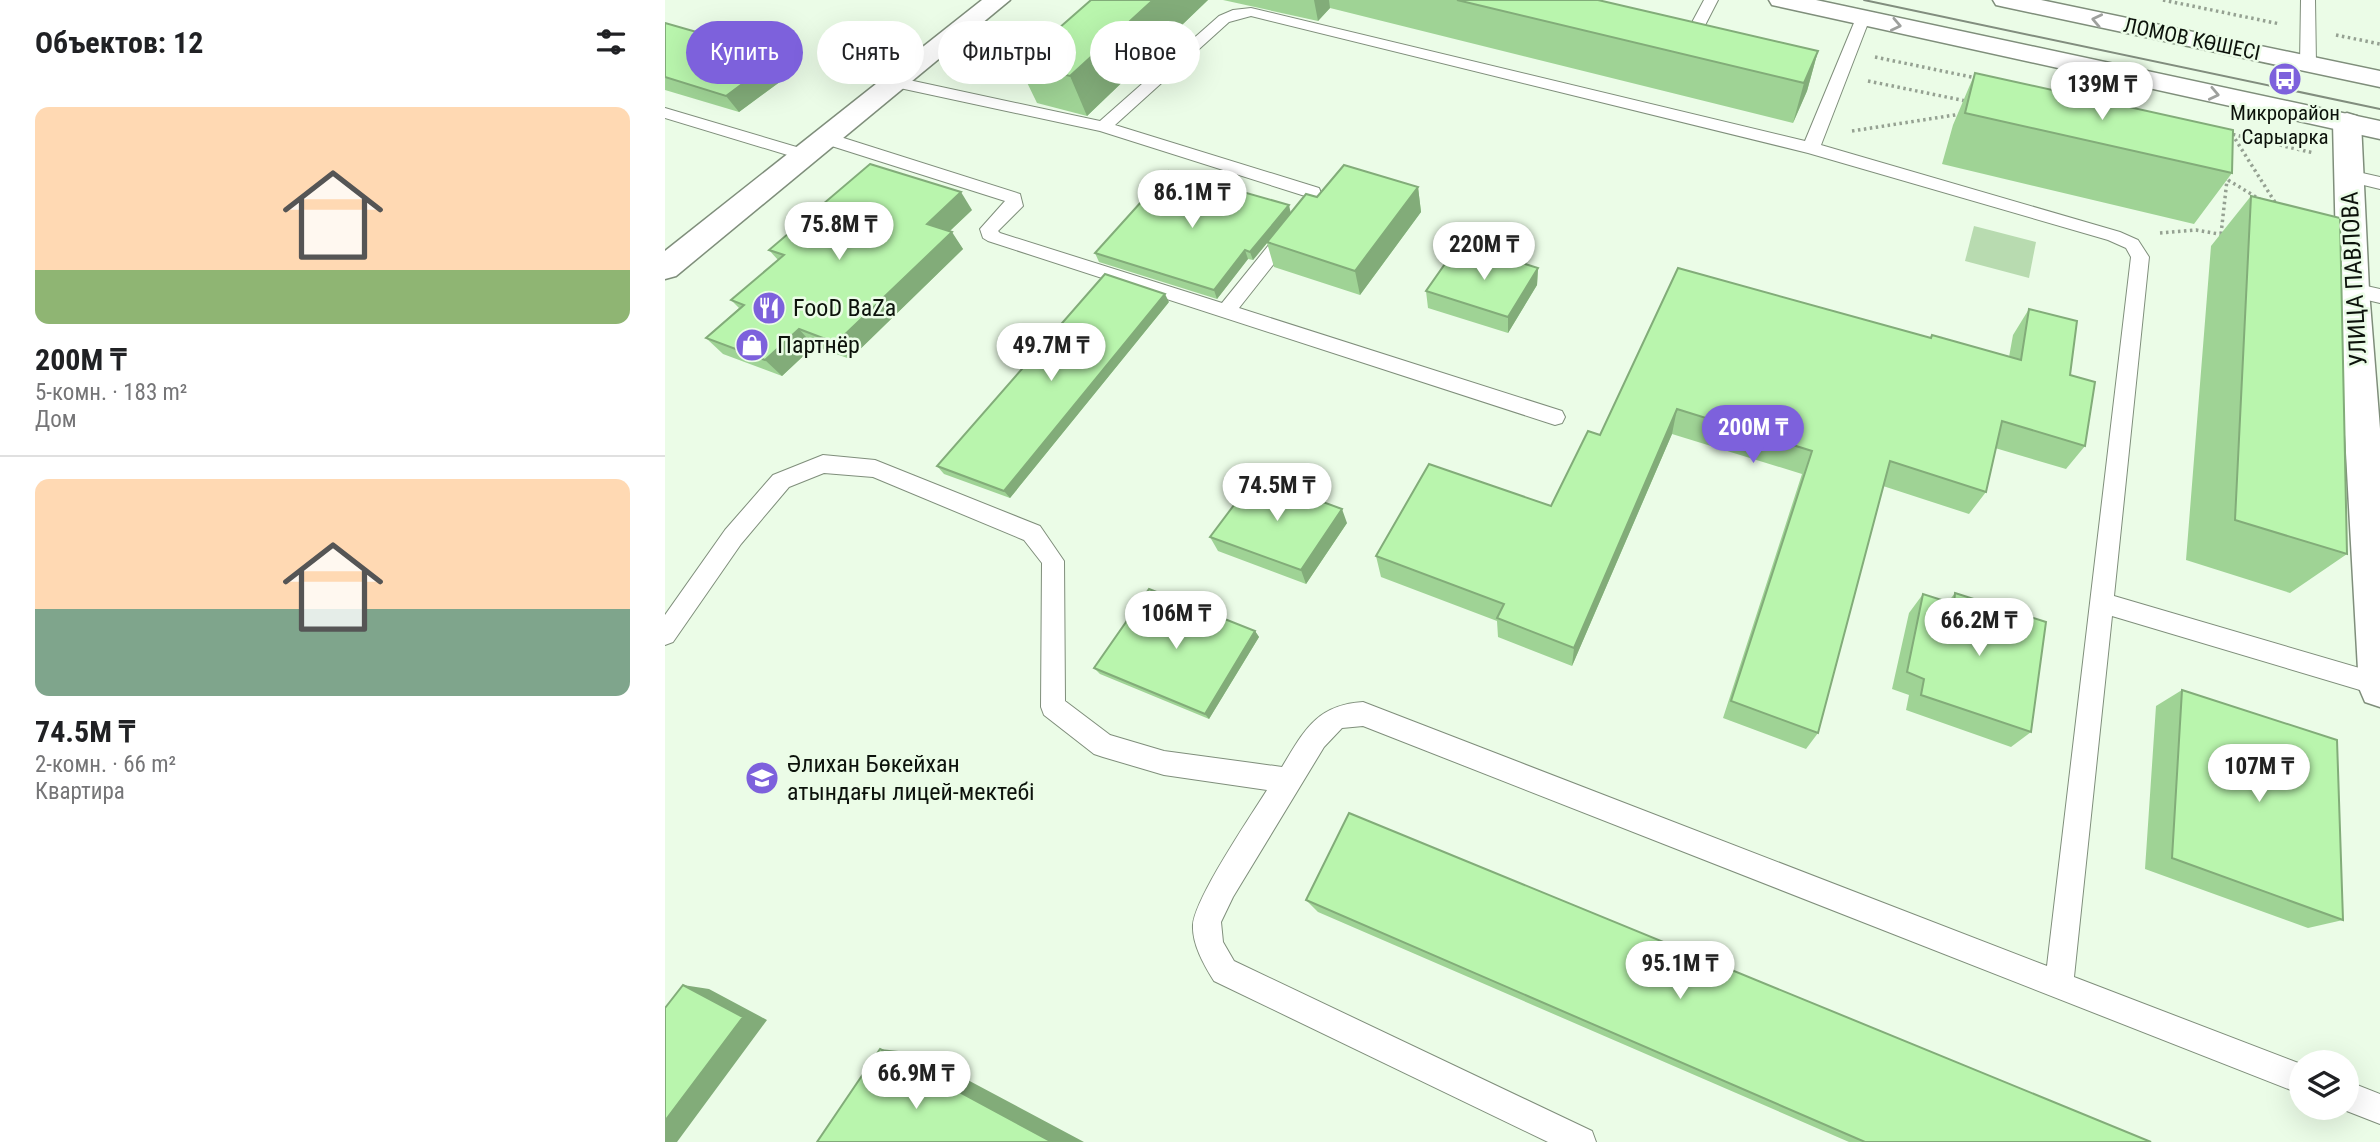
<!DOCTYPE html>
<html lang="ru">
<head>
<meta charset="utf-8">
<style>
  body { margin:0; font-family:"Roboto Condensed",sans-serif; background:#f6f6f6; color:#202124; height:100vh; display:flex; flex-direction:column; font-size:26px; white-space:nowrap }
  * { box-sizing:border-box; margin:0 }
  p { font-size:23px; color:#757577 }
  .icon { flex:none; width:38px; height:38px; fill:none; stroke:currentColor; stroke-width:2; stroke-linecap:round; stroke-linejoin:round }
  .map { position:relative; flex:1; overflow:hidden }
  .details { display:flex; flex-direction:column; background:#fff; width:665px }
  .details>* { flex:none }
  .banner { position:absolute; left:21px; top:21px; width:665px; height:63px; display:flex; gap:14px }
  .tools { position:absolute; left:1624px; top:1050px; display:grid; gap:14px }
  .tools a { display:grid; place-items:center; width:70px; height:70px; border-radius:50%; background:#fff; box-shadow:0 7px 28px #0002; font-size:35px }
  .price { position:absolute; translate:-50% -60px; padding:0 16px; border-radius:24px; background:#fff; color:#222; font-size:23px; line-height:46px; filter:drop-shadow(0 2px 4px #0008) }
  .price::after { content:''; position:absolute; left:50%; top:42px; width:21px; height:16px; margin-left:-10px; background:inherit; clip-path:polygon(0 0,100% 0,50% 100%) }
  .price.current { background:#7d61dc; color:#fff }
  ul { padding:0; list-style:none }
  li { display:grid; align-content:center; gap:14px; height:371px; padding:0 35px }
  li+li { border-top:2px solid #e0e0e0 }
  li span { display:grid; place-items:center; height:217px; border-radius:14px; color:#555 }
  li>.icon { margin-inline-start:auto }
  span .icon { width:126px; height:126px; fill:#fffc; stroke-width:1 }
  li b { font-size:30px }
  h2 { display:flex; justify-content:space-between; align-items:center; height:84px; padding:0 35px; font-size:30px }
  .chip { padding:0 24px; border-radius:32px; background:#fff; box-shadow:0 7px 28px #0002; font-size:24px; line-height:63px }
  .chip.current { background:#7d61dc; color:#fff }
  main { display:flex; flex:1; min-height:0 }
  .map>svg:first-child { display:block }
  .green { fill:#b8dbb0 }
  .lines { fill:none; stroke-linecap:round; stroke-linejoin:round }
  .service-casing { stroke:#7f8e7b; stroke-width:2 }
  .minor-casing { stroke:#7f8e7b; stroke-width:3 }
  .secondary-casing { stroke:#7f8e7b; stroke-width:3 }
  .primary-casing { stroke:#7f8e7b; stroke-width:3 }
  .path { stroke:#95a192; stroke-width:3.5; stroke-dasharray:2.5 3.5; stroke-linecap:butt }
  .service { fill:#fff; fill-rule:evenodd }
  .minor { fill:#fff; fill-rule:evenodd }
  .secondary { fill:#fff; fill-rule:evenodd }
  .primary { fill:#fff; fill-rule:evenodd }
  .tram { stroke:#818d7e; stroke-width:2 }
  .wall { fill:#9fd395 }
  .shaded-wall { fill:#82ac79 }
  .building { fill:#b9f5ad; stroke:#82ac79; stroke-width:2 }
  .oneway { stroke:#9ea09d }
  .labels { text-anchor:middle; dominant-baseline:central; stroke-width:5; stroke-linejoin:round; paint-order:stroke }
  .far-street-label { font-size:21px; fill:#0c120b; stroke:#ebfce7 }
  .far-poi-label { font-size:21px; fill:#0c120b; stroke:#ebfce7 }
  .street-label { font-size:24px; fill:#0c120b; stroke:#ebfce7 }
  .poi-label { font-size:24px; fill:#0c120b; stroke:#ebfce7; text-anchor:start }
</style>
</head>
<body>
<main>
<section class="details">
<h2>Объектов: 12<svg class="icon" aria-label="filters" viewBox="0 0 24 24"><path d="M4 7h16M4 17h16"/><circle cx="9" cy="7" r="2"/><circle cx="15" cy="17" r="2"/></svg></h2>
<ul>
<li><span style="background:linear-gradient(#ffd9b3 75%,#8fb573 0)"><svg class="icon" aria-label="home" viewBox="0 0 24 24"><path d="M3 11l9-7 9 7M6 9v11h12V9"/></svg></span><div><b>200M ₸</b><p>5-комн. · 183 m²</p><p>Дом</p></div></li>
<li><span style="background:linear-gradient(#ffd9b3 60%,#7fa58c 0)"><svg class="icon" aria-label="home" viewBox="0 0 24 24"><path d="M3 11l9-7 9 7M6 9v11h12V9"/></svg></span><div><b>74.5M ₸</b><p>2-комн. · 66 m²</p><p>Квартира</p></div></li>
</ul>
</section>
<div class="map">
<svg width="1715" height="1142" viewBox="0 0 1715 1142">
  <rect width="100%" height="100%" fill="#ebfce7"/>
  <!-- green -->
  <path class="green" d="M1309,226l62,16 -7,36 -64,-17z"/>
  <g class="lines">
    <defs>
      <path id="service" d="M1039,0h14l-19,37 -29,-4 -3,-3 3,-3 19,1z
        M1636,0h14l1,64 -8,5 -8,-5z
        M586,8l554,133 51,-123 7,-4 5,1 2,3 -49,127 299,87 18,8 11,17 -35,339 266,78v22l-268,-80 -38,361 227,87v30l-938,-368 -21,2 -18,19 -91,150 -12,25 2,20 11,19 358,170 4,11h-48l-334,-161c-10,-16 -22,-37 -21,-56 2,-27 57,-108 74,-135l-103,-15 -61,-18 -9,-3 -50,-39 -3,-8 1,-144 -18,-23 -151,-63 -49,-4 -35,14 -48,57 -68,98 -8,3v-30l60,-85 48,-55 50,-20 52,5 165,66 24,35 1,140 45,34 54,16 118,16c22,-36 34,-62 81,-65l684,264 84,-709 -5,-9 -18,-8 -300,-87 -557,-137 -22,6 -114,103 204,63 5,12 -3,4 -82,104 323,103 3,6 -3,6 -7,2 -567,-184 -5,-3 -3,-9 25,-28 -186,-59 -2,-4 8,-5 6,1 189,60 3,12 -25,25 2,2 222,70 84,-104 -1,-3 -205,-65 -205,-44 -8,-5 8,-5 205,44 119,-105 14,-6z
        M0,108l145,43 2,4 -8,5 -139,-42z
        M1684,170l31,7v12l-37,-9 -3,-4 3,-4z
        M1688,283l27,6v14l-34,-8 -2,-5 2,-5z
        M1682,1081l33,13v30l-41,-16h8z"/>
      <path id="minor" d="M1682,113l10,3 4,6 8,168 11,139v278l-15,-5 -6,-14 -22,-398 -4,-168 4,-6z"/>
      <path id="secondary" d="M317,0h28l-334,276 -11,3v-28z"/>
      <path id="primary" d="M1104,0h47l564,121v18l-599,-132 -9,-2z
        M1328,0h48l339,71v16l-375,-80 -9,-2z"/>
    </defs>
    <!-- service casing -->
    <use href="#service" class="service-casing"/>
    <!-- minor casing -->
    <use href="#minor" class="minor-casing"/>
    <!-- secondary casing -->
    <use href="#secondary" class="secondary-casing"/>
    <!-- primary casing -->
    <use href="#primary" class="primary-casing"/>
    <!-- path -->
    <path class="path" d="M1498,0l117,24
      M1671,35l44,9
      M1210,57l101,21
      M1203,81l98,20
      M1187,131l109,-17
      M1562,133l87,20
      M1567,134l46,73
      M1558,177l38,23
      M1495,233l36,-3 28,5
      M1556,234l6,-54"/>
    <!-- service -->
    <use href="#service" class="service"/>
    <!-- minor -->
    <use href="#minor" class="minor"/>
    <!-- secondary -->
    <use href="#secondary" class="secondary"/>
    <!-- primary -->
    <use href="#primary" class="primary"/>
    <!-- tram -->
    <path class="tram" d="M1199,0l516,109"/>
  </g>
  <!-- wall -->
  <path class="wall" d="M426,0h117l-121,116 -50,-13 -19,-39z
    M558,0h375l220,51 -11,40 -14,32 -463,-115 -12,13z
    M0,23l115,33 12,17 -53,39 -74,-22z
    M1310,73l257,100 -38,51 -252,-60 11,-39z
    M753,187l3,25 -61,83 -86,-28 -7,-24 -14,17 -5,-1 -31,40 -118,-37 -4,-9 196,-40 26,-16z
    M1586,196l96,358 -57,39 -104,-33 25,-314z
    M307,210l-22,21 13,18 -113,110 -36,-13 -32,30 -59,-22 -17,-16 33,-30 -8,-8 47,-40 -9,-10z
    M794,265l79,3 -1,17 -29,48 -80,-25 -2,-17z
    M1013,268l252,70 2,-3 77,22 4,-22 16,-26 41,66 15,71 -19,23 -71,-21 -9,44 -17,22 -86,-28 -65,247 -12,16 -83,-31 79,-244 -130,-40 -100,232 -74,-29 -1,-16 -116,-44 -5,-21 175,-50 49,-71z
    M504,302l-159,196 -66,-24 -7,-8z
    M682,523l-41,61 -88,-33 -8,-14z
    M1290,593l76,139 -20,15 -105,-37 3,-15 -17,-6 17,-76 14,-19 25,8z
    M590,631l4,6 -50,82 -109,-45 -6,-6z
    M1517,690l161,230 -35,8 -163,-59 11,-163z
    M641,900l845,242h-302l-531,-230z"/>
  <!-- shaded-wall -->
  <path class="shaded-wall" d="M488,0h55l-121,116 -17,-40z
    M649,0h15l1,8 -12,13z
    M1153,51l-11,40 -14,32 11,-40z
    M115,56l12,17 -53,39 -13,-16z
    M753,187l3,25 -61,83 -5,-24z
    M296,192l11,18 -33,31 -12,-17z
    M624,205l2,9 -38,46 -3,-8z
    M287,232l11,17 -113,110 -14,-16z
    M580,250l3,9 -31,40 -3,-9z
    M873,268l-1,17 -29,48v-16z
    M500,294l4,8 -159,196 -6,-7z
    M134,329l15,17 -32,30 -17,-16z
    M1012,409l-5,25 -100,232 2,-18z
    M677,509l5,14 -41,61 -5,-14z
    M590,631l4,6 -50,82 -4,-5z
    M18,985l26,4 58,31 -90,122h-12v-21z
    M215,1049l37,4 167,89h-32z"/>
  <!-- building -->
  <path class="building" d="M426,0h62l-83,76 -52,-12z
    M792,0h141l220,51 -14,32z
    M0,23l115,33 -54,40 -61,-19z
    M1310,73l258,57 -1,43 -267,-60z
    M205,164l91,28 -34,32 25,8 -116,111 -37,-14 -34,31 -59,-22 38,-33 -13,-5 53,-45 -15,-5z
    M679,165l74,22 -63,84 -88,-29 39,-48 11,3z
    M504,171l120,34 -39,47 -5,-2 -31,40 -119,-37z
    M1586,196l89,22 7,336 -112,-34z
    M806,247l67,21 -30,49 -82,-26 21,-30 12,4z
    M1013,268l253,70 1,-3 89,25 8,-51 48,12 -7,54 25,7 -10,64 -83,-25 -16,71 -96,-31 -72,272 -87,-32 81,-250 -135,-42 -103,239 -77,-30 7,-14 -128,-48 53,-92 122,42 37,-75 12,4z
    M440,274l60,20 -161,197 -67,-25z
    M590,477l87,32 -41,61 -91,-33z
    M484,589l106,42 -50,83 -111,-46z
    M1290,593l91,29 -15,110 -110,-37 3,-16 -17,-7 16,-78 31,10z
    M1517,690l155,50 6,180 -171,-62z
    M684,813l802,329h-286l-559,-242z
    M18,985l60,32 -78,104v-113z
    M215,1049l172,93h-235z"/>
  <!-- one-way arrows -->
  <defs><path id="oneway-chevron" d="M-2-3.5L2.5 0L-2 3.5" fill="none" stroke-width="1.6" stroke-linecap="round" stroke-linejoin="round" transform="scale(1.75)"/></defs>
  <g class="oneway">
    <use href="#oneway-chevron" transform="translate(1432 20) rotate(-168)"/>
    <use href="#oneway-chevron" transform="translate(1231 25) rotate(12)"/>
    <use href="#oneway-chevron" transform="translate(1549 94) rotate(12)"/>
  </g>
  <!-- icons -->
  <defs>
    <symbol id="bus-disc" viewBox="-11 -11 22 22"><circle r="9.5" fill="#7d61dc" stroke="#ebfce7"/><path d="M-5-6H5V4H4V6H2V4H-2V6H-4V4H-5ZM-3.5-4V0h7V-4ZM-3.5 1.2v1.5H-2V1.2ZM2 1.2v1.5H3.5V1.2Z" fill="#fff"/></symbol>
    <symbol id="restaurant-disc" viewBox="-11 -11 22 22"><circle r="9.5" fill="#7d61dc" stroke="#ebfce7"/><path d="M-5-6h1v4h1v-4h1v4h1v-4h1v5L-1.5 .5V6h-2V.5L-5-1ZM5-6V6H3V1.5H1.5Q1.5-4 5-6Z" fill="#fff"/></symbol>
    <symbol id="shop-disc" viewBox="-11 -11 22 22"><circle r="9.5" fill="#7d61dc" stroke="#ebfce7"/><path d="M-5-2.5h2.3a2.7 3.5 0 0 1 5.4 0H5L5.5 6h-11ZM-1.5-2.5h3a1.5 2.3 0 0 0-3 0Z" fill="#fff"/></symbol>
    <symbol id="school-disc" viewBox="-11 -11 22 22"><circle r="9.5" fill="#7d61dc" stroke="#ebfce7"/><path d="M0-5L7-2L0 1L-7-2ZM-4 1L0 2.5L4 1V4Q0 6-4 4Z" fill="#fff"/></symbol>
  </defs>
  <g fill-rule="evenodd">
    <use href="#bus-disc" x="1601" y="60" width="38" height="38"/>
    <use href="#restaurant-disc" x="85" y="289" width="38" height="38"/>
    <use href="#shop-disc" x="68" y="326" width="38" height="38"/>
    <use href="#school-disc" x="78" y="759" width="38" height="38"/>
  </g>
  <g class="labels">
    <!-- far-street labels -->
    <g class="far-street-label">
      <text transform="translate(1527 39) rotate(12)">ЛОМОВ КӨШЕСІ</text>
    </g>
    <!-- far-poi labels -->
    <g class="far-poi-label">
      <text x="1620" y="113">Микрорайон<tspan x="1620" dy="24">Сарыарка</tspan></text>
    </g>
    <!-- street labels -->
    <g class="street-label">
      <text transform="translate(1689 279) rotate(-93)">УЛИЦА ПАВЛОВА</text>
    </g>
    <!-- poi labels -->
    <g class="poi-label">
      <text x="128" y="308">FooD BaZa</text>
      <text x="112" y="345">Партнёр</text>
      <text x="122" y="764">Әлихан Бөкейхан<tspan x="122" dy="28">атындағы лицей-мектебі</tspan></text>
    </g>
  </g>
</svg>
<div class="tools">
<a><svg class="icon" aria-label="layers" viewBox="0 0 24 24"><path d="M12 4l9 5-9 5-9-5zM3 14l9 5 9-5"/></svg></a>
</div>
<b class="price" style="left:1437px;top:122px">139M ₸</b>
<b class="price" style="left:527px;top:230px">86.1M ₸</b>
<b class="price" style="left:174px;top:262px">75.8M ₸</b>
<b class="price" style="left:819px;top:282px">220M ₸</b>
<b class="price" style="left:386px;top:383px">49.7M ₸</b>
<b class="price current" style="left:1088px;top:465px">200M ₸</b>
<b class="price" style="left:612px;top:523px">74.5M ₸</b>
<b class="price" style="left:511px;top:651px">106M ₸</b>
<b class="price" style="left:1314px;top:658px">66.2M ₸</b>
<b class="price" style="left:1594px;top:804px">107M ₸</b>
<b class="price" style="left:1015px;top:1001px">95.1M ₸</b>
<b class="price" style="left:251px;top:1111px">66.9M ₸</b>
<div class="banner">
<a class="chip current">Купить</a>
<a class="chip">Снять</a>
<a class="chip">Фильтры</a>
<a class="chip">Новое</a>
</div>
</div>
</main>
</body>
</html>
